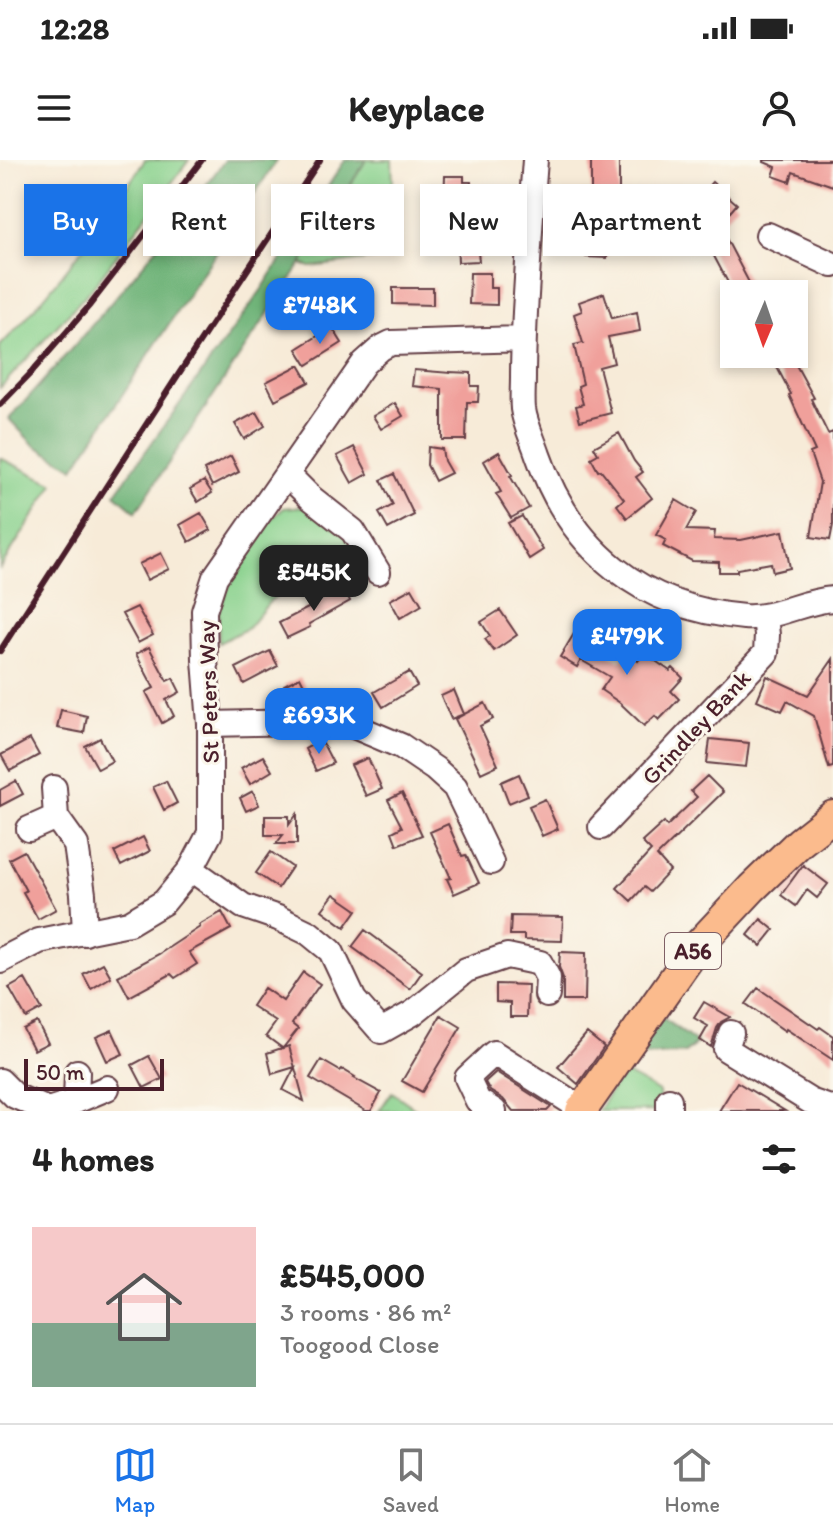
<!DOCTYPE html>
<html lang="en">
<head>
<meta charset="utf-8">
<style>
  body { margin:0; font-family:Itim,sans-serif; background:#f2f2f2; color:#222; height:100vh; display:flex; flex-direction:column; font-size:30px; white-space:nowrap }
  * { box-sizing:border-box; margin:0 }
  p { font-size:26px; color:#767676 }
  .icon { flex:none; width:44px; height:44px; fill:none; stroke:currentColor; stroke-width:2; stroke-linecap:round; stroke-linejoin:round }
  .map { position:relative; height:951px; overflow:hidden }
  .sheet { display:flex; flex-direction:column; background:#fff; flex:1 }
  .sheet>* { flex:none }
  .hud { position:absolute; left:24px; top:24px; width:786px; height:72px; display:flex; gap:16px }
  .needle { width:52px; rotate:182deg }
  .tools { position:absolute; left:720px; top:120px; display:grid; gap:16px }
  .tools a { display:grid; place-items:center; width:88px; height:88px; border-radius:0px; background:#fff; box-shadow:0 4px 12px #0003; font-size:40px }
  .scale { position:absolute; left:24px; bottom:20px; width:140px; box-sizing:border-box; padding-left:8px; border:4px solid #4a1f2b; border-top:0; font-size:22px; line-height:28px; white-space:nowrap; color:#4a1f2b; -webkit-text-stroke:6px #fbf7ec; paint-order:stroke }
  .price { position:absolute; translate:-50% -68px; padding:0 18px; border-radius:16px; background:#1a73e8; color:#fff; font-size:26px; line-height:52px; filter:drop-shadow(0 2px 4px #0008) }
  .price::after { content:''; position:absolute; left:50%; top:48px; width:24px; height:18px; margin-left:-12px; background:inherit; clip-path:polygon(0 0,100% 0,50% 100%) }
  .price.selected { background:#222; color:#fff }
  ul { padding:0; list-style:none }
  li { display:flex; align-items:center; gap:24px; height:200px; padding:0 32px }
  li+li { border-top:2px solid #e0e0e0 }
  li span { display:grid; place-items:center; flex:none; width:224px; height:160px; border-radius:0px; color:#555 }
  li>.icon { margin-inline-start:auto }
  span .icon { width:96px; height:96px; fill:#fffc; stroke-width:1 }
  li b { font-size:34px }
  h2 { display:flex; justify-content:space-between; align-items:center; height:96px; padding:0 32px; font-size:34px }
  .chip { padding:0 28px; border-radius:0px; background:#fff; box-shadow:0 4px 12px #0003; font-size:28px; line-height:72px }
  .chip.selected { background:#1a73e8; color:#fff }
  .status { display:flex; justify-content:space-between; align-items:center; height:56px; padding:0 40px; background:#fff; direction:ltr }
  .status svg { height:22px; fill:currentColor }
  header { display:flex; justify-content:space-between; align-items:center; height:104px; padding:0 32px; background:#fff; font-size:36px; font-weight:800 }
  .menu { display:flex; justify-content:space-around; align-items:center; height:112px; border-top:2px solid #e0e0e0; background:#fff; font-size:22px; color:#767676 }
  .menu a { display:grid; justify-items:center; gap:4px }
  .menu .selected { color:#1a73e8 }
  .map>svg:first-child { display:block }
  .green { fill:#8ad28e; stroke:#6a785c; stroke-width:2 }
  .forest { fill:#6fb479; stroke:#5c6a52; stroke-width:2 }
  .building { fill:#f0a09b }
  .lines { fill:none; stroke-linecap:round; stroke-linejoin:round }
  .minor-casing { stroke:#643e45; stroke-width:28 }
  .major-casing { stroke:#643e45; stroke-width:34 }
  .minor { stroke:#fff; stroke-width:24 }
  .major { stroke:#fbbb8d; stroke-width:30 }
  .rail { stroke:#4a1f2b; stroke-width:6 }
  .labels { text-anchor:middle; dominant-baseline:central; stroke-width:6; stroke-linejoin:round; paint-order:stroke }
  .shield { fill:#fbf7ec; stroke:#7f6065; stroke-width:2 }
  .shield-label { font-size:22px; font-weight:bold; fill:#4a1f2b }
  .street-label { font-size:24px; fill:#4a1f2b; stroke:#fbf7ec }
</style>
</head>
<body>
<div class="status"><b>12:28</b><svg viewBox="0 0 49 12"><path d="M0 12V9h3v3zM5 12V6h3v6zM10 12V3h3v9zM15 12V0h3v12zM26 1h20v11H26zM47 4h2v5h-2z"/></svg></div>
<header><svg class="icon" aria-label="menu" viewBox="0 0 24 24"><path d="M4 6h16M4 12h16M4 18h16"/></svg>Keyplace<svg class="icon" aria-label="person" viewBox="0 0 24 24"><circle cx="12" cy="8" r="4"/><path d="M4 21q1-7 8-7t8 7"/></svg></header>
<div class="map">
<svg width="833" height="951" viewBox="0 0 833 951">
  <rect width="100%" height="100%" fill="#fbf7ec"/>
  <filter id="ink" filterUnits="userSpaceOnUse"><feTurbulence type="fractalNoise" baseFrequency=".0125" numOctaves="2"/><feDisplacementMap in="SourceGraphic" scale="16" xChannelSelector="R" yChannelSelector="G"/><feConvolveMatrix kernelMatrix="1 2 1 2 8 2 1 2 1" color-interpolation-filters="sRGB"/></filter>
  <filter id="wash" filterUnits="userSpaceOnUse"><feTurbulence type="fractalNoise" baseFrequency=".006" numOctaves="4" result="noise"/><feDisplacementMap in="SourceGraphic" scale="32" xChannelSelector="R" yChannelSelector="G"/><feGaussianBlur stdDeviation="1.8" result="paint"/><feColorMatrix in="noise" values="0 0 0 0 0 0 0 0 0 0 0 0 0 0 0 0 0 1.4 0 .05"/><feComposite in="paint" operator="in"/></filter>
  <g filter="url(#wash)">
    <rect width="100%" height="100%" fill="#f7ebd8"/>
    <!-- green -->
    <path class="green" d="M145,0h44l-96,127 -93,101v-42c55,-56 102,-121 145,-186z
      M366,0h26l3,80 -15,18 -69,9 -10,-3z
      M0,298l54,26 -54,84z
      M306,346l39,28 9,17 -83,49 -23,28 -29,15 -1,-30 13,-33 40,-61 13,-11z
      M623,912l36,20 1,19h-62z
      M392,932l27,19h-40z"/>
    <!-- forest -->
    <path class="forest" d="M225,0h52l-203,308 -40,-23 -25,-26c76,-84 149,-169 216,-259z
      M345,0h21l-65,104 -165,248 -21,-18 147,-205z
      M663,858l34,25 -12,10 -42,3 -3,-9z"/>
    <g id="blocks">
      <!-- building -->
      <path class="building" d="M591,0h28v47h-8l-4,51 -21,-1 1,-17h-9l2,-18v-31h11z
        M764,0h69v26l-40,-14 -3,10 -17,-6 3,-9 -12,-5z
        M445,16h19v6h7v19h-27z
        M712,22l25,22 -18,21 36,69h-21l-28,-53 -26,-22z
        M442,44v25l-15,1v-25z
        M476,75l3,26 -21,1 -1,-25z
        M470,113h20v15h7v17l-28,-1z
        M393,128h40v17l-40,-1z
        M604,133l8,25 25,-6 3,19 -32,6 6,26 -15,4 12,46 -31,8 -4,-15 7,-2 -5,-18 5,-2 -9,-39 9,-2 -9,-29 8,-3 -3,-9z
        M352,135l11,18 -20,12 -11,-18z
        M332,167l10,16 -35,22 -10,-16z
        M770,194h20l24,44 -3,1 17,35 5,-2v93l-3,15 -19,-3 9,-55 -10,-29 5,-2 -26,-56 2,-1z
        M299,205l10,17 -34,18 -9,-18z
        M414,210l36,3v-1l21,1v13h8l-1,16h-11l-1,38h-24v-51l-30,-3z
        M395,243l8,13 -22,13 -8,-13z
        M257,252l8,14 -21,13 -9,-15z
        M619,273l15,28 9,11 -7,5 16,21 -25,20 -10,-13 7,-6 -23,-29 -3,1 -7,-13 7,-4 -4,-7z
        M354,287l14,27 -16,9 -15,-27z
        M428,287l14,2 2,12 7,12 -16,8 -8,-16z
        M499,292l13,23 -2,1 19,32 -18,10 -15,-24 5,-2 -17,-31z
        M231,296l8,16 -27,14 -8,-16z
        M394,314l20,41 -26,14 -9,-16 14,-8 -12,-25z
        M204,321l8,12 -14,9 -8,-13z
        M676,340l20,12 -10,18 29,1 -1,8 27,1 42,-9 7,37 -17,4 -2,-9 -34,6v3h-18v-10l-27,-1 -29,-15 3,-6 -10,-5z
        M201,353l10,17 -22,12 -9,-17z
        M522,356l21,34 -14,9 -21,-36z
        M161,393l8,16 -22,11 -8,-16z
        M412,428l10,17 -22,13 -10,-18z
        M338,430l2,3 5,-3 5,11 -41,23 1,3 -23,11 -8,-15 37,-19 -1,-1z
        M137,447l16,28 -15,8 -16,-29z
        M500,450l17,25 -23,16 -9,-12 5,-3 -9,-14z
        M581,462l18,10 -7,12 29,17 6,-8 11,8 6,-8 26,18 3,-3 10,10 -12,13 8,8 -20,21 -4,-4 -11,10 -24,-23 -19,-13 9,-13 -29,-17 -4,7 -17,-10z
        M149,487l18,34 6,-3 7,14 -14,8 8,16 -12,7 -16,-31 8,-4 -18,-34z
        M270,491l8,15 -34,18 -8,-16z
        M833,499v108l-4,1 -15,-52 -27,-15 -5,10 -25,-11 10,-24 41,19z
        M409,512l8,14 -34,21 -9,-15z
        M300,517l6,12 -15,9 -7,-13z
        M454,530l10,24 -13,5 -10,-23z
        M485,543l8,16 -13,7 18,39 -17,8 -26,-54z
        M61,550l26,6 -3,17 -27,-5z
        M100,578l12,23 -14,8 -13,-23z
        M30,579l9,16 -29,16 -9,-16z
        M710,579l39,4 -3,24 -39,-4z
        M321,580l12,23 -17,8 -11,-22z
        M263,596l9,15 -22,13 -9,-16z
        M368,598l14,31 -16,7 -15,-31z
        M519,614l9,21 -19,8 -8,-21z
        M707,616l16,16 -66,64 13,15 -20,21 -6,-5 -13,14 -14,-13 34,-37 -9,-9 22,-20 3,4 30,-29 -6,-6z
        M16,621l7,13 -23,12v-16z
        M166,621l11,22 -13,7 -11,-23z
        M253,631l6,14 -13,6 -6,-13z
        M402,633l20,42 -25,10 -5,-13 10,-5 -14,-27z
        M545,639l13,30 -16,7 -13,-30z
        M297,654v30h-21l7,-9h-18v-19h24v9z
        M448,664l14,32 4,-1 13,28 -25,11 -7,-15 4,-1 -21,-46z
        M143,677l7,14 -29,15 -7,-14z
        M24,691l32,58 -18,10 -15,-27 3,-1 -17,-32z
        M271,692l21,15 -14,21 -22,-15z
        M803,705l25,19 -11,14 -10,-8 -11,16 -15,-11z
        M334,734l23,16 -12,17 -23,-17z
        M222,752l9,17 -42,23 8,12 -22,14 -4,-4 -42,23 -11,-21 41,-22 41,-27 -1,-2z
        M511,756l52,1 -1,24 -38,-1v-5h-14z
        M761,759l13,11 -13,16 -13,-11z
        M365,770l57,42 -12,17 -58,-42z
        M560,792l26,1 -1,48h-22v-23l-4,-11z
        M103,803l8,14 -20,12 -8,-15z
        M303,812l17,12 -28,40 6,5 -15,19 6,-2 15,55 -21,-11 12,-23 -23,7 -5,-21 15,-5 -16,-12 10,-14 -24,-16 12,-18 19,13z
        M25,819l17,30 -16,9 -17,-30z
        M496,824l32,1 -1,32h-17v-14l-14,-1z
        M758,828l60,41 2,-2 13,9v24l-47,-31 -1,2 -39,-27z
        M704,842l26,15 -9,5 -4,6 -6,19 -11,-7 8,-14 -14,-8z
        M441,855l20,12 -39,65 -20,-11z
        M37,862l11,21 -14,7 -11,-21z
        M112,870l11,24 -16,7 -11,-24z
        M587,873l17,14 -26,37 -20,-17z
        M149,896l13,23 -18,9 -12,-23z
        M321,900l19,11 2,-2 13,8 -1,1 27,15 -10,18h-5l-56,-33z
        M496,912l55,35 -4,4h-34l-10,-12 -13,-8 -5,-9z
        M737,922l48,29h-66z"/>
    </g>
  </g>
  <g filter="url(#ink)">
    <use href="#blocks" fill-opacity="0" stroke="#643e45" stroke-width="2"/>
    <g class="lines">
      <defs>
        <path id="minor" d="M535,0c-4,51 -7,101 -10,152 -1,22 -2,44 -2,66 0,10 -1,21 0,31 2,15 10,31 15,46 33,96 104,153 206,162 32,2 58,-16 89,-18
          M768,75l65,30
          M287,314l23,23 43,34 25,41
          M210,564l132,-3 59,25 34,23 20,18 36,75
          M54,628l2,29 20,28 7,49 2,39
          M601,667l165,-174 1,-18 -2,-19
          M29,669l27,-12
          M191,709l52,37 35,12 31,15 22,18 23,49 27,31 32,-18 53,-43 41,-14 33,7 8,15 -1,17
          M0,801l39,-20 90,-18 35,-21 27,-33 19,-36v-109l-5,-64 -1,-49 11,-34 149,-214 17,-15 10,-5 132,-4
          M731,873l-5,16 84,52 23,8
          M0,921l15,15 33,14 28,-9 31,-13
          M669,940v11
          M76,941l1,-29
          M494,951l-16,-10 -11,-23 27,-25 88,56"/>
        <path id="major" d="M581,951l114,-162 57,-61 48,-46 33,-26"/>
      </defs>
      <!-- minor casing -->
      <use href="#minor" class="minor-casing"/>
      <!-- major casing -->
      <use href="#major" class="major-casing"/>
      <!-- minor -->
      <use href="#minor" class="minor"/>
      <!-- major -->
      <use href="#major" class="major"/>
      <!-- rail -->
      <path class="rail" d="M0,245l29,-30 61,-70 112,-145
        M0,491l178,-276 142,-215"/>
    </g>
  </g>
  <g class="labels">
    <!-- shield labels -->
    <rect class="shield" x="665" y="773" width="56" height="36" rx="6"/>
    <g class="shield-label">
      <text x="693" y="791">A56</text>
    </g>
    <!-- street labels -->
    <g class="street-label">
      <text transform="translate(208 532) rotate(-92)">St Peters Way</text>
      <text transform="translate(696 567) rotate(-47)">Grindley Bank</text>
    </g>
  </g>
</svg>
<div class="tools">
<a><svg class="needle" viewBox="-14 -14 28 28"><path d="M0-13l5 13h-10z" fill="#e53935"/><path d="M0 13l5-13h-10z" fill="#767676"/></svg></a>
</div>
<div class="scale">50 m</div>
<b class="price" style="left:320px;top:186px">£748K</b>
<b class="price selected" style="left:314px;top:453px">£545K</b>
<b class="price" style="left:627px;top:517px">£479K</b>
<b class="price" style="left:319px;top:596px">£693K</b>
<div class="hud">
<a class="chip selected">Buy</a>
<a class="chip">Rent</a>
<a class="chip">Filters</a>
<a class="chip">New</a>
<a class="chip">Apartment</a>
</div>
</div>
<section class="sheet">
<h2>4 homes<svg class="icon" aria-label="filters" viewBox="0 0 24 24"><path d="M4 7h16M4 17h16"/><circle cx="9" cy="7" r="2"/><circle cx="15" cy="17" r="2"/></svg></h2>
<ul>
<li><span style="background:linear-gradient(#f6c9c9 60%,#7fa58c 0)"><svg class="icon" aria-label="home" viewBox="0 0 24 24"><path d="M3 11l9-7 9 7M6 9v11h12V9"/></svg></span><div><b>£545,000</b><p>3 rooms · 86 m²</p><p>Toogood Close</p></div></li>
</ul>
</section>
<nav class="menu">
<a class="selected"><svg class="icon" aria-label="map" viewBox="0 0 24 24"><path d="M3 6l6-2 6 2 6-2v14l-6 2-6-2-6 2zM9 4v14M15 6v14"/></svg>Map</a>
<a><svg class="icon" aria-label="saved" viewBox="0 0 24 24"><path d="M7 4h10v16l-5-4-5 4z"/></svg>Saved</a>
<a><svg class="icon" aria-label="home" viewBox="0 0 24 24"><path d="M3 11l9-7 9 7M6 9v11h12V9"/></svg>Home</a>
</nav>
</body>
</html>
